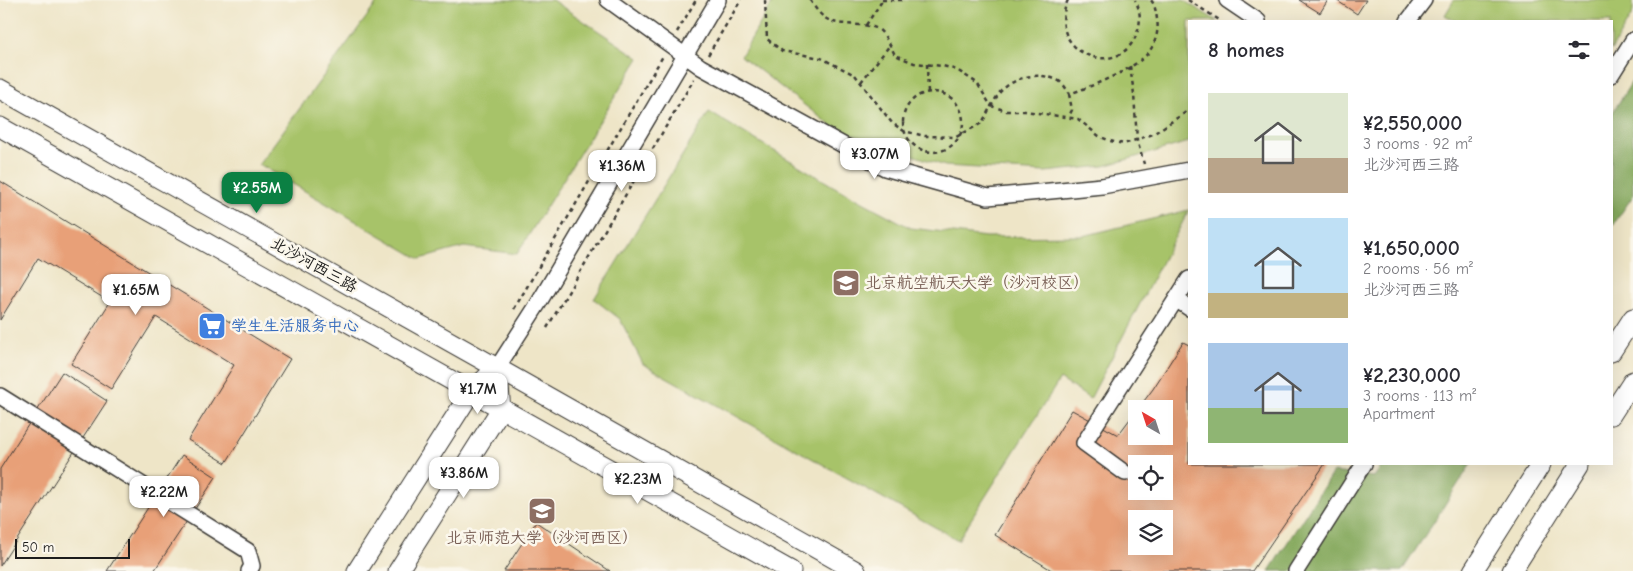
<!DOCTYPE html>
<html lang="en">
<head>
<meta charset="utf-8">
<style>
  body { margin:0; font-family:"Comic Neue","LXGW WenKai TC",sans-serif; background:#f2f2f3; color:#2b2b33; height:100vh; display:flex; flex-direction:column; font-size:19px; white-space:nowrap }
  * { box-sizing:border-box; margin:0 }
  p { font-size:16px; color:#7c7c81 }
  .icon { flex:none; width:28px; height:28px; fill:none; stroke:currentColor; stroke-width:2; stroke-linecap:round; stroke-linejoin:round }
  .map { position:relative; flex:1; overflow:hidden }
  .sheet { position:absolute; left:1188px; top:20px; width:425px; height:445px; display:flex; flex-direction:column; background:#fff; border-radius:0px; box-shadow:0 5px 20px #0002 }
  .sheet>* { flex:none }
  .needle { width:32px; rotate:321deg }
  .controls { position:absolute; left:1128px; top:400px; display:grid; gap:10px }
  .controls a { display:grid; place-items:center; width:45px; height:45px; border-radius:0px; background:#fff; box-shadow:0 5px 20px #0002; font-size:25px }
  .scale { position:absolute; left:15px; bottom:12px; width:115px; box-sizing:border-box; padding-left:5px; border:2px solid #1c1c1c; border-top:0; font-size:14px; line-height:18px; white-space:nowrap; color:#1c1c1c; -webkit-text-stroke:4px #fbf7ec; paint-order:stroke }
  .price { position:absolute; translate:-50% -42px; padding:0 11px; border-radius:10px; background:#fff; color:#222; font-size:16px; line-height:32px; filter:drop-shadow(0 1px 2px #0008) }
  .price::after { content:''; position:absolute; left:50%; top:30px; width:15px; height:11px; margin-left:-8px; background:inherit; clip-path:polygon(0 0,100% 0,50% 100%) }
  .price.active { background:#0b8043; color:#fff }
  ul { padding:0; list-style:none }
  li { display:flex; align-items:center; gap:15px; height:125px; padding:0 20px }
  li span { display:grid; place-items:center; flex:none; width:140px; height:100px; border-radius:0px; color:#555 }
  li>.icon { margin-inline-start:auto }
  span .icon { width:60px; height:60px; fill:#fffc; stroke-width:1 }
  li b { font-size:21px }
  h2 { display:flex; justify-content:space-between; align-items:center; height:60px; padding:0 20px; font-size:21px }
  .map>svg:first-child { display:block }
  .green { fill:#a7c369; stroke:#627042 }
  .forest { fill:#85a95d; stroke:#50623c }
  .building { fill:#e8a078; fill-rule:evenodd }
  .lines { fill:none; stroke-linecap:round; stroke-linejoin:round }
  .minor-casing { stroke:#3c3a36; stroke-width:18 }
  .tertiary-casing { stroke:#3c3a36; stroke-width:21 }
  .path { stroke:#3c3a36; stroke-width:2.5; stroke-dasharray:4 4; stroke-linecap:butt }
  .minor { stroke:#fff; stroke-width:15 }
  .tertiary { stroke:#fff; stroke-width:19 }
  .labels { text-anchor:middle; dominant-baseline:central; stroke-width:5; stroke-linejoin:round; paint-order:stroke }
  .street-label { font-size:16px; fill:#1c1c1c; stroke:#fbf7ec }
  .education-label { font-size:16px; fill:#785e54; stroke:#fbf7ec; text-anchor:start }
  .shop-label { font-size:16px; fill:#366cbe; stroke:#fbf7ec; text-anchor:start }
</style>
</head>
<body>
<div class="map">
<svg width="1633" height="571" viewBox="0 0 1633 571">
  <rect width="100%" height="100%" fill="#fbf7ec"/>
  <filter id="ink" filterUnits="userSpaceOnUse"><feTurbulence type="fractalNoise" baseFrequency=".02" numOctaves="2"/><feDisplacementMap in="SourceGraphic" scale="10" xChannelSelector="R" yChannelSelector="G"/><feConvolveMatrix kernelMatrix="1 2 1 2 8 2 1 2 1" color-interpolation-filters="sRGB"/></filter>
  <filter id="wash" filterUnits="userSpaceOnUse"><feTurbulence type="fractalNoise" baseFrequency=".0096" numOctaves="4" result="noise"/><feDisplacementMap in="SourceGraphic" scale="20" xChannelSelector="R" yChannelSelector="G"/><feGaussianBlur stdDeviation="1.12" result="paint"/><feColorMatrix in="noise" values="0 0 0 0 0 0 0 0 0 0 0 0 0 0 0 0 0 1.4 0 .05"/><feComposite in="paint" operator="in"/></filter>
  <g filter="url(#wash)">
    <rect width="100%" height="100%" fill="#eee5c7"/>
    <!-- green -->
    <path class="green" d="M379,0h173l87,58 -122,196 -53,-7 -44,12 -161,-95z
      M774,0h409l34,21h-28v121l-85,24 -59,6 -100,-6 -111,-38 -93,-72z
      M1454,0h179v13l-22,37v-29h-156l-10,-6z
      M709,112l124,74 78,42 75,9 97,-1 106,-26 -99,189 -30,-20 -102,161 -315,-176 -23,-45 -26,-20z"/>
    <!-- forest -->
    <path class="forest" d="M1633,80v116l-22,32v-113z
      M1383,464h88l-69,107h-133l64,-99 41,5z"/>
    <g id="blocks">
      <!-- building -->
      <path class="building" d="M1299,0h29l-8,13z
        M1336,0h30l-9,14z
        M0,181l290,178 -64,104 -38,-23 46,-75 -78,-48 -45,72 -40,-25 39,-62 -72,-44 -38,62z
        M1183,342l6,3v119h136l-73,107h-199l-58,-36 77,-125 46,25 18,-24v25h28v-27h-26l15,-20zM1136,464h28v27h-28zM1136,519h28v27h-28z
        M62,372l45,29 -107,165v-97z
        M182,455l34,22 -62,94h-47z
        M536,522l74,49h-106z"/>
    </g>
  </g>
  <g filter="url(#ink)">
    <use href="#blocks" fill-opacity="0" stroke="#3c3a36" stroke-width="1"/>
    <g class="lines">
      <defs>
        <path id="minor" d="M608,0l93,67 184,101 103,29 114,-11 87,-16
          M1227,0l31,21
          M1408,21l16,-21
          M1611,75l22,-35
          M1176,299l13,9
          M497,368l41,-64 180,-304
          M0,396l248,155 4,15 -3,5
          M1125,473l-41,-30 105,-164
          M1296,571l68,-107"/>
        <path id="tertiary" d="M0,89l497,279 359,203
          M0,127l791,444
          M1611,352l22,-34
          M1611,415l22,-34
          M357,571l114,-179 26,-24
          M398,571l103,-162 -4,-41
          M1473,571l68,-107
          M1512,571l68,-107"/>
      </defs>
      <!-- minor casing -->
      <use href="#minor" class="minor-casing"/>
      <!-- tertiary casing -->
      <use href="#tertiary" class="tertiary-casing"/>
      <!-- path -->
      <path class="path" d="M765,0l2,39 15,12 39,7 34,17 37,48 12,8 21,5 31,1 26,-14 9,-17 16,5h18l53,8 21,17 11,5 14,3 29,-10 36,-24
        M810,0c15,24 22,23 49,25 5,0 13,1 19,4 7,5 13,18 17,26l19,8 29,3 14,4 20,13 14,23c3,-4 6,-10 9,-14 15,-16 40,-21 59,-11 5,3 8,9 10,13 21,-7 67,-25 80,-42 7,-10 10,-22 8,-33 -1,-7 -2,-14 -6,-19
        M882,0h22
        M1068,0c-24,52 51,83 69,33 4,-11 4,-22 -2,-33
        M1188,0l33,21
        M866,25l16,-24
        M677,32l19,-32
        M708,55l33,-55
        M927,64l1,29
        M1130,66l4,28 3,46 7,24
        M861,82l29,-37
        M903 122a30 30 0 1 1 60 0a30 30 0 1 1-60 0Z
        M1069,94l3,16 -3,6
        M514,309l149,-253
        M547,328l147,-249"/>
      <!-- minor -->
      <use href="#minor" class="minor"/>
      <!-- tertiary -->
      <use href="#tertiary" class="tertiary"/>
    </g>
  </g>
  <!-- icons -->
  <defs>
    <symbol id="university-square" viewBox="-11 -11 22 22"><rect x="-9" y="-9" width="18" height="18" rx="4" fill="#8d6e63" stroke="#fbf7ec"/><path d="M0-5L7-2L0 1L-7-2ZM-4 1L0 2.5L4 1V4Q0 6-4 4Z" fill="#fff"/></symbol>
    <symbol id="supermarket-square" viewBox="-11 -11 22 22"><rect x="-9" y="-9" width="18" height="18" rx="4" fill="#3f7fe0" stroke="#fbf7ec"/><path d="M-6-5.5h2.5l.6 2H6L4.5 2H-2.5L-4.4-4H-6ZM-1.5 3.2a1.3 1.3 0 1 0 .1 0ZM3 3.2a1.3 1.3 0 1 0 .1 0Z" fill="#fff"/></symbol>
  </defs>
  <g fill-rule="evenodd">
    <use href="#university-square" x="830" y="267" width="32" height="32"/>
    <use href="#supermarket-square" x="196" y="310" width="32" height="32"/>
    <use href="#university-square" x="526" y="495" width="32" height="32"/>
  </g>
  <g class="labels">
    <!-- street labels -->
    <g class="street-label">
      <text transform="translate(314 265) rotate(29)">北沙河西三路</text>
    </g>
    <!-- education labels -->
    <g class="education-label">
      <text x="865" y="283">北京航空航天大学（沙河校区）</text>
      <text x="542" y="538" text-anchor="middle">北京师范大学（沙河西区）</text>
    </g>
    <!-- shop labels -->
    <g class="shop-label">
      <text x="231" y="326">学生生活服务中心</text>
    </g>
  </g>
</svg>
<div class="controls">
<a><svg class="needle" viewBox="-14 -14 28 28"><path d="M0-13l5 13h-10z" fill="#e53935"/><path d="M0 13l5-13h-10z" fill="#7c7c81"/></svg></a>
<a><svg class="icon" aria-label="locate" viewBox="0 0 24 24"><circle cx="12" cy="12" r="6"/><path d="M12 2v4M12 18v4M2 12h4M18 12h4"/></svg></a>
<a><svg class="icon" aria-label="layers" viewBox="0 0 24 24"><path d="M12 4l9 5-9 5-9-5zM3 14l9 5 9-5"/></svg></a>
</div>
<div class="scale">50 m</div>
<b class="price" style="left:875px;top:180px">¥3.07M</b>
<b class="price" style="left:622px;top:192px">¥1.36M</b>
<b class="price active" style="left:257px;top:214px">¥2.55M</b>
<b class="price" style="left:136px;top:316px">¥1.65M</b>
<b class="price" style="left:478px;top:415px">¥1.7M</b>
<b class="price" style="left:464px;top:499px">¥3.86M</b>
<b class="price" style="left:638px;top:505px">¥2.23M</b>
<b class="price" style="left:164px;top:518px">¥2.22M</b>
<section class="sheet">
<h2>8 homes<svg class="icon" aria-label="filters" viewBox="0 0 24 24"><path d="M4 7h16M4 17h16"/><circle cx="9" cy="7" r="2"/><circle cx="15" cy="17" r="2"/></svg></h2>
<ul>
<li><span style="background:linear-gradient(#dfe7d0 65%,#b9a48a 0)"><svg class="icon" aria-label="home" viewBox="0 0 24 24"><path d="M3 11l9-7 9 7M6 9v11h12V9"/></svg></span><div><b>¥2,550,000</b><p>3 rooms · 92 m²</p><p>北沙河西三路</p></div></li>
<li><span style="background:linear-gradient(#bfe0f5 75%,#c2b280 0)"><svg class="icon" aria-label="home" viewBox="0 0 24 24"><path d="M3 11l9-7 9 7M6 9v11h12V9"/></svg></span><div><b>¥1,650,000</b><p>2 rooms · 56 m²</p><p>北沙河西三路</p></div></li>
<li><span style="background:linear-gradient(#a9c7e8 65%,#8fb573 0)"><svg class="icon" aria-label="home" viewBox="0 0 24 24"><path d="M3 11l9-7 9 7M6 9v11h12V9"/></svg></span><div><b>¥2,230,000</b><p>3 rooms · 113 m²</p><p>Apartment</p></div></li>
</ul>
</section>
</div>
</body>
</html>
